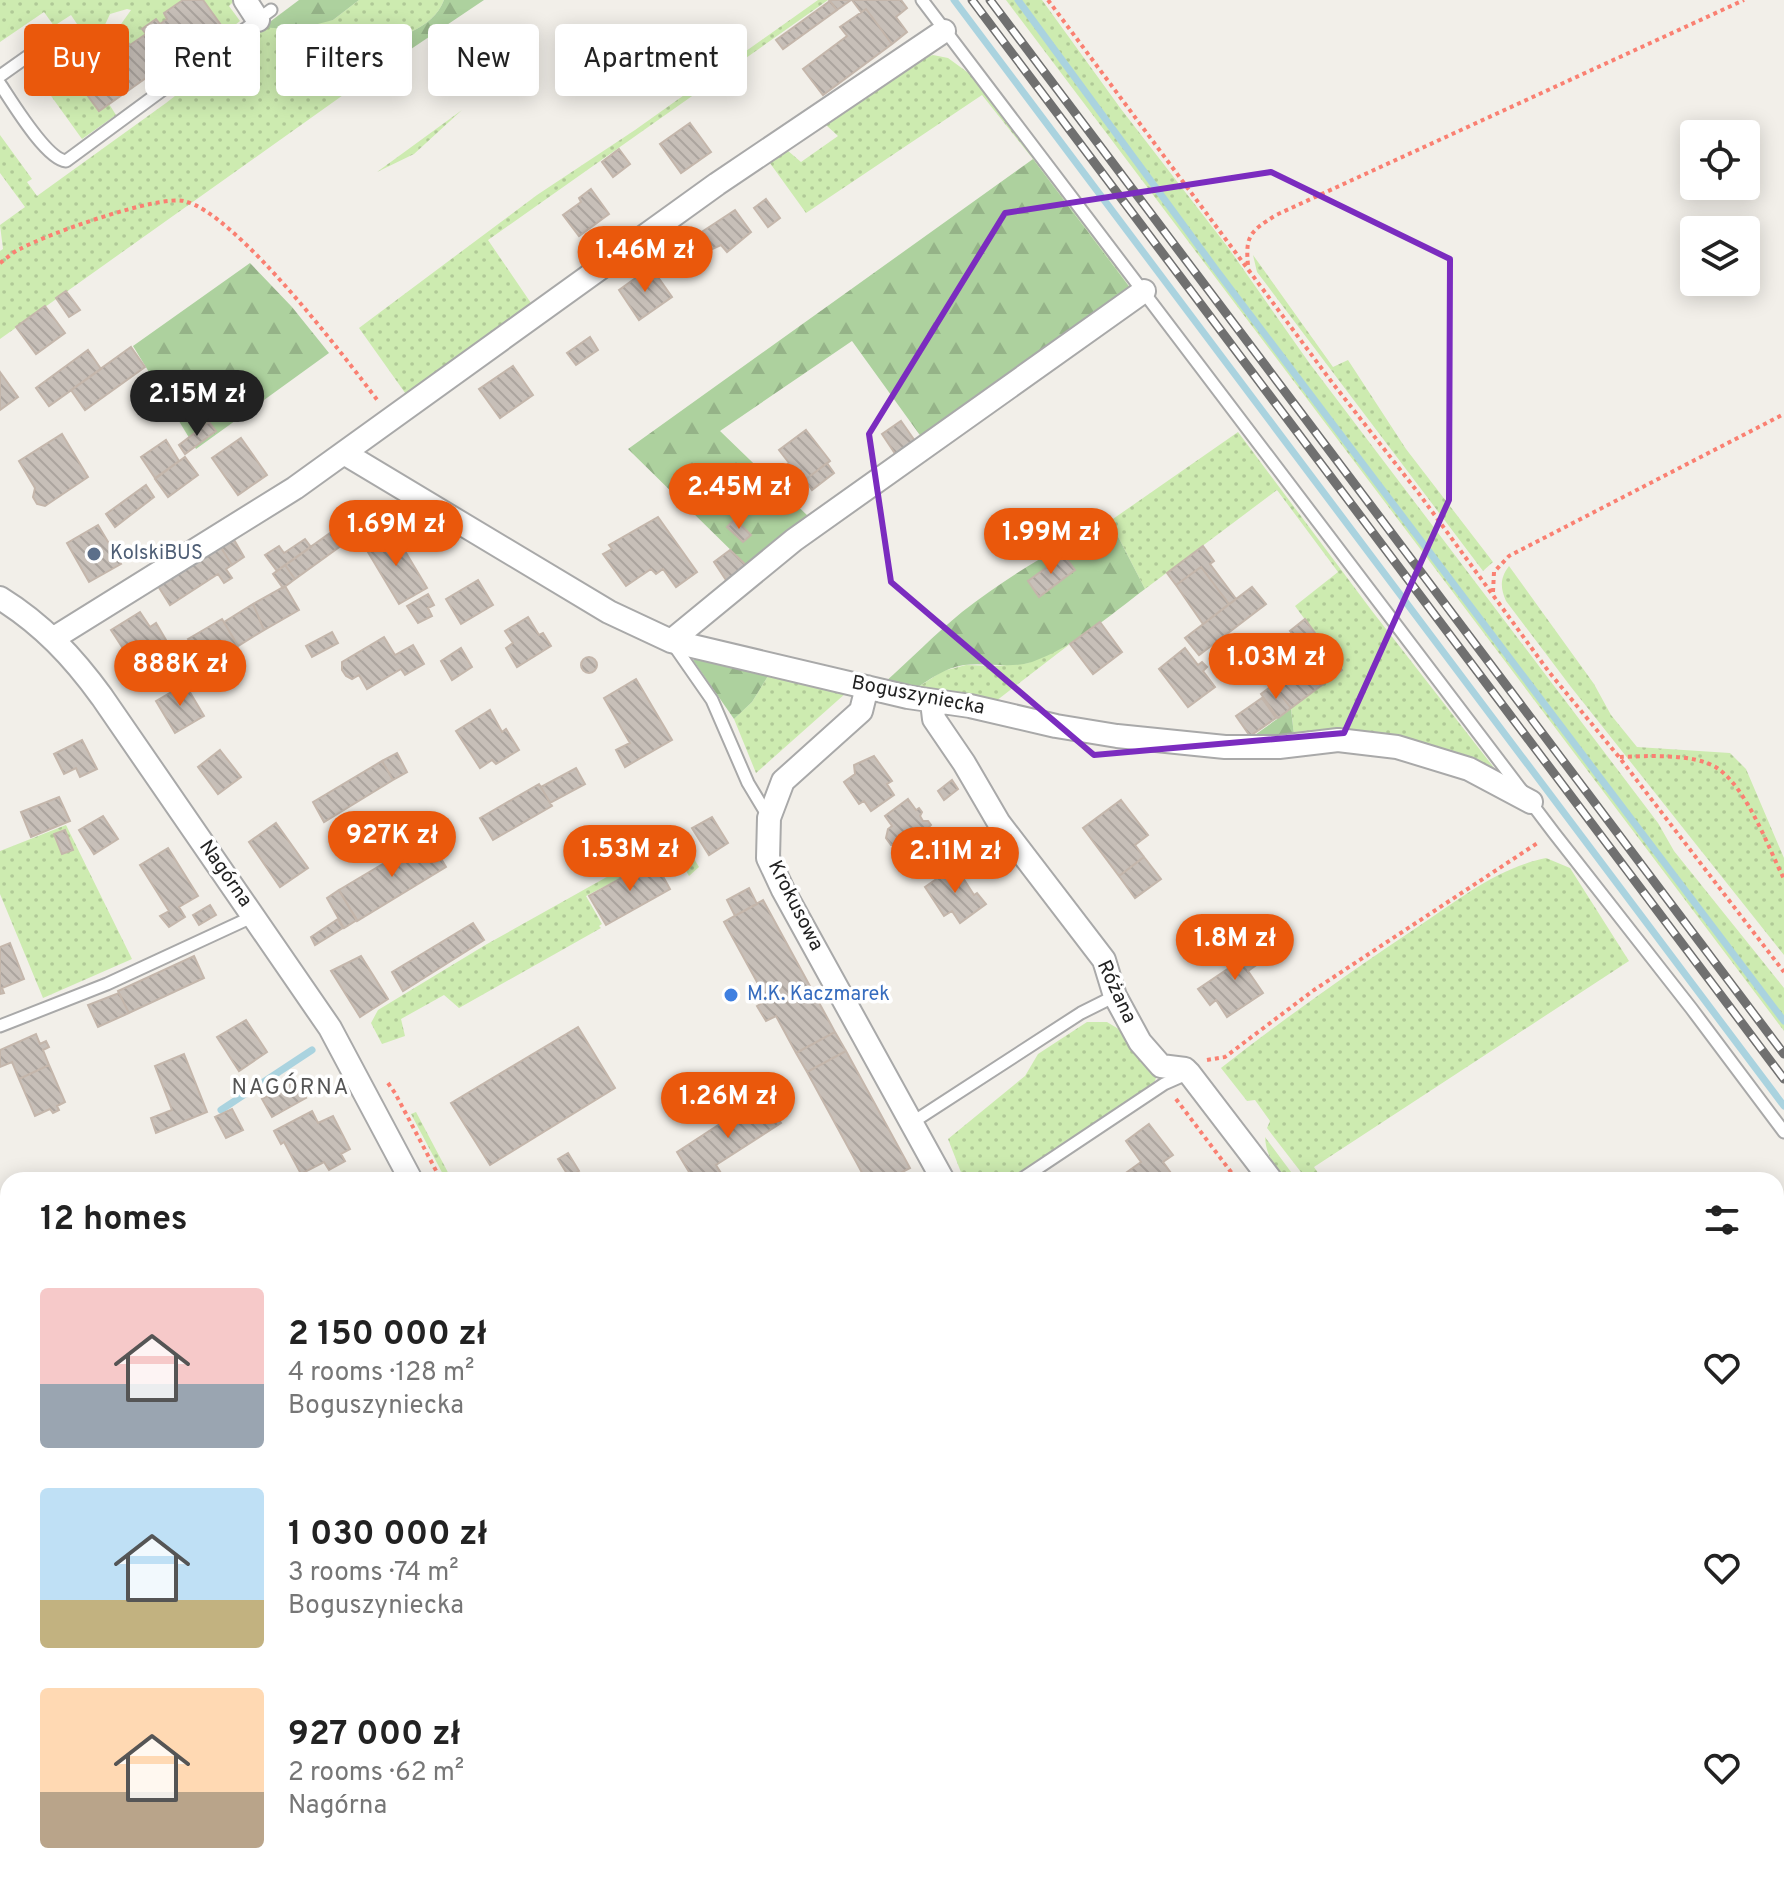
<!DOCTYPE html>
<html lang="en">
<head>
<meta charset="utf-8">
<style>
  body { margin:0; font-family:Overpass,sans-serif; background:#f2f2f2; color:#222; height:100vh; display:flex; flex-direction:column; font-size:30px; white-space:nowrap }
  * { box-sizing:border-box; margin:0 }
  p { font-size:26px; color:#767676 }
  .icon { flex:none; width:44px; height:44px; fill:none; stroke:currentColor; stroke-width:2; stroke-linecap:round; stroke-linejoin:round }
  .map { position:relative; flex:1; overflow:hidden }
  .panel { position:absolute; left:0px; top:1172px; width:1784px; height:712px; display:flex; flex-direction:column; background:#fff; border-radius:24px 24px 0 0; box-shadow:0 4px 20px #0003 }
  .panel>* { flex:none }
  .top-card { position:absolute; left:24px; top:24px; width:800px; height:72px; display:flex; gap:16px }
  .controls { position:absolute; left:1680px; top:120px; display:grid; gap:16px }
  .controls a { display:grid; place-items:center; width:80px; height:80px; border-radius:8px; background:#fff; box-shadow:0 4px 20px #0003; font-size:40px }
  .price { position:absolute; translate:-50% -68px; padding:0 18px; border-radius:28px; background:#ea580c; color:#fff; font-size:26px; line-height:52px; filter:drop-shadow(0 2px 4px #0008) }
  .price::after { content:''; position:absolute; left:50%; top:48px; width:24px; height:18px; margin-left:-12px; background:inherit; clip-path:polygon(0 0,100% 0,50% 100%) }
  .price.current { background:#222; color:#fff }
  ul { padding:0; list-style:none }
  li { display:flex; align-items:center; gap:24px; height:200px; padding:0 40px }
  li span { display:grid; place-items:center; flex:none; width:224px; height:160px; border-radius:8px; color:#555 }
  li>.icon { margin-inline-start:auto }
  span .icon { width:96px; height:96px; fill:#fffc; stroke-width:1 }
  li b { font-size:34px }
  h2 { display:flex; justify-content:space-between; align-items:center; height:96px; padding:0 40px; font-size:34px }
  .pill { padding:0 28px; border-radius:8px; background:#fff; box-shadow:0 4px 20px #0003; font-size:28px; line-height:72px }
  .pill.current { background:#ea580c; color:#fff }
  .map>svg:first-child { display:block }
  .grass { fill:url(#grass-dots); fill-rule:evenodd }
  .forest { fill:url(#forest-firs) }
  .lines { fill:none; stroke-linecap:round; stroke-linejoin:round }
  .stream { stroke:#aad3df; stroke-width:7 }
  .building { fill:url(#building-back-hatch); stroke:#c4b6ab; stroke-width:2 }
  .lane-casing { stroke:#a9a9a9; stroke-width:15 }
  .street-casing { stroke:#a9a9a9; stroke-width:26 }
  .secondary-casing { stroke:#707d05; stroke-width:36 }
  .path { stroke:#fa8072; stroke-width:4; stroke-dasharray:4 4; stroke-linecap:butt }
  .lane { stroke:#fff; stroke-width:11 }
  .street { stroke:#fff; stroke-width:22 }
  .secondary { stroke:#f7fabf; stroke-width:32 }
  .rail-casing { stroke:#707070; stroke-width:9 }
  .rail { stroke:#fff; stroke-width:6; stroke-dasharray:18; stroke-linecap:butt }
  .marked { fill:none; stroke:#7b2cbf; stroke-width:6; stroke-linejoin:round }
  .service-dot { fill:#5c6f8a; stroke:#fff; stroke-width:3 }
  .shop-dot { fill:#3f7fe0; stroke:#fff; stroke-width:3 }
  .labels { text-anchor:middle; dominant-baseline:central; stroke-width:7; stroke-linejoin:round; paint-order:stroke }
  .service-label { font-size:20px; fill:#4e5e75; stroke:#fff; text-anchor:start }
  .street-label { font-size:20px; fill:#222; stroke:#fff }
  .shop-label { font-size:20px; fill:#366cbe; stroke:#fff; text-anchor:start }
  .neighbourhood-label { font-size:22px; letter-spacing:2px; fill:#555; stroke:#fff }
</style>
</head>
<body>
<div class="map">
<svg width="1784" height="1884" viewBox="0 0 1784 1884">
  <defs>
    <pattern id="grass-dots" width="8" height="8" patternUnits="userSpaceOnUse" patternTransform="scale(2)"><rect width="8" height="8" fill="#cdebb0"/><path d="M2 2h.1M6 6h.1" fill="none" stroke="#b0c997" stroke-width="1.8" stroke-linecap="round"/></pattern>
    <pattern id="forest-firs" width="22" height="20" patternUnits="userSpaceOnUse" patternTransform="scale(2)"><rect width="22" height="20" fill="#add19e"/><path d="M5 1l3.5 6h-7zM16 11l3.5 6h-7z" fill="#95b388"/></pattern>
    <pattern id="building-back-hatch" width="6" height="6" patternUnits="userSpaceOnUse" patternTransform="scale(2)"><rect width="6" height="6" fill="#c7bfb8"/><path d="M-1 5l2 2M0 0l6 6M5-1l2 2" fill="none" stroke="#aba49e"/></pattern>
  </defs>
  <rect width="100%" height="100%" fill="#f2efe9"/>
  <!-- grass -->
  <path class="grass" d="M0,0h183l-19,13 3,6 -7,5 -4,-5 -13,9 3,6 -16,11 -4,-5 -13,9 3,5 -16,12 -4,-5 -10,14 -8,5 20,31 11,-7 7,11 -34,24 -41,-57 35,-25 -10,-16 15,-11 -10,-15 -17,11 -10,-14 -44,30zM127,9l4,1 -12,17 -16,2 7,-15z
    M203,0h32l-6,6 11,15 -29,23 -5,-8 14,-11z
    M359,0h85c-11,30 -49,38 -77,48l-14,40 -353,251v-88l3,-2 -3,-24 25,-18 -25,-34v-38l32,44 -5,3 10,14 129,-93 97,-76 70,-7z
    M818,0h10l-340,240 45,66 -125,91 -49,-69 178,-133 98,-65z
    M1006,0h36l79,109 106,137 83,118 348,459 16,28 110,137v43z
    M933,55l15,3 26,19 110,144 47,68 -98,-130 -51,-64 -176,118 -39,-54 20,-9 14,12 37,-26 -13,-12 87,-63z
    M462,110l-48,44 -37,18z
    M1253,255l80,112 15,-7 58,89 87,113 -10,9 -226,-299z
    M1238,432l134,179 130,167 -208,-43 -3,-27 51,-38 -47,-64 43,-34 -61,-82 -132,99 -35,-68z
    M1509,566l85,118 17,31 26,32 93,6 16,16 38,89v97l-213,-268 -65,-86c-6,-14 -6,-23 3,-35z
    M1070,644l-74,57 -81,-12 28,-18 23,-6 30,1 32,-3z
    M768,676l78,17 -90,80 -22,-54 18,-17z
    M66,825l66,134 -89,39 -43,-104v-43z
    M680,836l19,31 -10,9 -15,-26 -88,46 16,28 -3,2 2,2 -142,80 -15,-13 -43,24 4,17 -23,8 -11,-21 7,-13 109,-66z
    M1546,858l24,10 59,93 -315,206 9,13h-16l-40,-52 3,-7 -15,-21 -8,1 -26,-33c65,-51 132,-98 201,-144 39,-26 76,-56 124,-66z
    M1087,1022h20l15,9 37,39 -5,13 -146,97h-44l-16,-41 77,-63 13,-22z
    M416,1112l36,68h-6l-35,-66z
    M1265,1137l32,43h-12c-11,-14 -19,-25 -20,-43z
    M1784,1222v112l-8,-11v-96z
    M1776,1381l8,11v54l-8,6z
    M0,1581l8,6v37l-8,-12z
    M1776,1627l8,11v16l-7,5 7,11v21l-8,5z
    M345,1876h42l6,8h-38z
    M453,1876h41l10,8h-40z"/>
  <!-- forest -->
  <path class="forest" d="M299,0h60l-26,20 -38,10 -32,-3z
    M444,0h40l-131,88 14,-40c28,-10 66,-18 77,-48z
    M1033,159l98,130 -209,149 -70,-97 -132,90 90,87 -62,49 -120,-118z
    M250,263l42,44 37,46 -133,96 -63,-103z
    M1110,521l35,68c-36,27 -70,57 -113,73 -22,7 -46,0 -68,3 -19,3 -34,14 -49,24l-31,-6c26,-23 51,-49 78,-71 45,-35 97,-66 148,-91z
    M703,659l65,17 -16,26 -18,17 -41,-59z
    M1291,709l3,26 -16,4 -26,-2z
    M8,1869v7h82l-23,8h-67v-13z"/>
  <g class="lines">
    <!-- stream -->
    <path class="stream" d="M954,0l830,1106
      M1018,0l199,271 567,750
      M221,1110l91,-60
      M0,1601l8,6
      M368,1876l10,8"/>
  </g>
  <!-- building -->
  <path class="building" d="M183,0h20l18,25 -122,86 -22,-30 9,-6 -3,-5 13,-9 4,5 16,-12 -4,-4 14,-10 4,5 16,-11 -4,-5 14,-10 4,5 7,-5 -3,-6z
    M829,0h22l-14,10z
    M852,0h49l6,8 -11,9 11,15 -15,12 -26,-35 -5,3z
    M830,1l7,9 -54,39 -7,-9z
    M866,9l26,35 -69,51 -20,-26 44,-33 -7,-9z
    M690,123l21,29 -30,21 -21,-29z
    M619,149l11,15 -17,13 -11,-15z
    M591,189l18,25 -30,22 -16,-21 18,-13 -2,-4z
    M766,199l14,19 -12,9 -14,-19z
    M735,210l16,22 -24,20 -6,-7 -13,6 -8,-18z
    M651,267l21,30 -33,23 -20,-30z
    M66,291l14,19 -11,7 -13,-19z
    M45,306l20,27 -29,21 -20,-27z
    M590,337l8,13 -22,15 -9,-12z
    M131,347l14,20 -60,43 -14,-20z
    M88,350l13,19 -52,37 -13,-18z
    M513,366l20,29 -33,23 -21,-29z
    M0,372l18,25 -18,13z
    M901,421l14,20 -19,14 -14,-21z
    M209,422l7,9 -31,23 -6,-9z
    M806,430l24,31 -27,20 -8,-10 -4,3 -6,-8 4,-3 -10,-13z
    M62,434l26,43 -43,29 -8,-2 -4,-7 2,-9 -16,-27z
    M241,438l26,37 -29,20 -26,-37z
    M166,440l13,21 -24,17 -14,-21z
    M185,457l13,18 -30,22 -13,-18z
    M827,463l7,10 -22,17 -7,-10z
    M146,485l8,12 -39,30 -9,-13z
    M367,506l9,12 -18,13 -8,-12z
    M349,516l11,16 -9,7 -12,-16z
    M658,517l39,55 -21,15 -13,-18 -7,5 -5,-5 -25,17 -23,-32 9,-5 -3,-4z
    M735,519l16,16 -8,7 -16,-15z
    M98,525l23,39 -32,18 -22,-39z
    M340,526l9,14 -54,39 -10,-14z
    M393,531l34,57 -28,16 -34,-57z
    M233,538l11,19 -12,8 -12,-19z
    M305,539l6,8 -34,24 -12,-16 14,-9 5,7z
    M220,546l12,19 -6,4 6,9 -8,5 -6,-9 -48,31 -12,-19z
    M1203,546l11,15 -4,3 26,35 -7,5 -28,-37 -25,18 -9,-12z
    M730,550l18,17 -20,16 -14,-21z
    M1064,555l11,15 -36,27 -11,-16z
    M285,565l10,14 -12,9 -10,-14z
    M1201,567l28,37 -26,20 -27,-39z
    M478,580l15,25 -32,19 -15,-25z
    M285,586l14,24 -35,20 -11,-26z
    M1252,587l14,17 -67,51 -14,-17z
    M428,594l6,11 -6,3 4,8 -14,7 -11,-17z
    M253,604l11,26 -26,16 -14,-24z
    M140,612l10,15 6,-4 10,17 -34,22 -21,-32z
    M528,617l11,18 4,-2 8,13 -34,21 -11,-19 7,-5 -8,-12z
    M222,619l16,27 -33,20 -17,-27z
    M1305,619l20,28 -15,10 -20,-26z
    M1100,622l22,30 -29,22 -23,-30z
    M332,632l6,11 -26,14 -6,-11z
    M384,637l11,18 18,-10 11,19 -19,11 -4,-6 -34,20 -8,-14 -7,4 -6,-3 -4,-6v-8z
    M1325,647l17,23 -51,38 -18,-23z
    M461,648l11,19 -20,13 -11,-19z
    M1185,648l13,17 4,-3 5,5 -4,4 12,16 -27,20 -29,-38z
    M581 665a8 8 0 1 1 16 0a8 8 0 1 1-16 0Z
    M636,679l36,61 -47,27 -9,-17 14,-7 -26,-45z
    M185,684l19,32 -29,17 -19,-32z
    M1273,685l18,23 -13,10 -17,-24z
    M1262,698l14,20 -26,18 -14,-20z
    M490,710l12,22 4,-3 13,21 -23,14 -4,-4 -12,8 -24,-37z
    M82,740l15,29 -17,8 -4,-9 -12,6 -10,-20z
    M220,750l21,27 -23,17 -20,-27z
    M397,753l10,19 -14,8 -11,-19z
    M874,756l18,25 -5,3 7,11 -23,16 -7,-10 -5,3 -15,-22 11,-8 -1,-9z
    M382,761l11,19 -69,42 -11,-20z
    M576,768l9,16 -35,19 -9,-16z
    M952,780l6,9 -14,11 -6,-9z
    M539,784l13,22 -59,34 -13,-22z
    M59,797l11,24 -39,16 -10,-25z
    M908,799l8,11 3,-2 3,4 -2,4 3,5h5l3,4 -3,3 7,10 -24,17 -7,-11 -13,1 -5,-7 2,-9 4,-3 -7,-10z
    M1121,800l27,35 -13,10 9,12 -25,19 -36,-48z
    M103,816l15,23 -24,15 -15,-24z
    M712,817l16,26 -19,12 -17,-27z
    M276,823l32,45 -28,19 -31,-45z
    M65,830l8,20 -11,4 -8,-20z
    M428,837l18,30 -89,54 -18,-31z
    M168,848l30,48 -19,11 6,10 -16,10 -9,-11 9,-5 -29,-46z
    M1144,857l17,22 -26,19 -16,-22z
    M654,860l16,29 -64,36 -17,-29z
    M958,864l8,12 -3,2 11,17 3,-2 9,11 -26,19 -8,-12 -8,5 -19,-29z
    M749,888l8,16 -22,12 -8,-16z
    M339,890l18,30 -13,8 -17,-30z
    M763,900l72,132 -39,21 -20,-37 -10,5 -9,-15 10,-6 -43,-78z
    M210,905l6,10 -17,10 -6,-10z
    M338,919l5,9 -28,17 -4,-8z
    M1267,922l17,24 -19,13 -16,-24z
    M473,923l11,17 -81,51 -11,-19z
    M1254,942l11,17 -17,12 15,22 -36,24 -11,-17 -6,5 -12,-16 34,-23 -4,-6z
    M10,943l14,36 -22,9 2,5 -4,1v-47z
    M194,956l10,22 -75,35 -11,-22z
    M361,956l27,43 -28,18 -29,-46z
    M119,993l10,20 -31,14 -10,-22z
    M246,1020l21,32 -28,19 -22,-34z
    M578,1027l37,61 -125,77 -39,-62z
    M835,1032l11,19 -39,21 -11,-19z
    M36,1034l4,10 6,-3 3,6 -6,3 6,15 -30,14 -7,-17 -12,5v-17z
    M846,1051l64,117 -23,12h-21l-59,-108z
    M184,1054l23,58 -51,21 -5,-15 21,-8 -17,-44z
    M49,1065l16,37 -8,4 2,4 -6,3 -3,-4 -15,7 -16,-37z
    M751,1077l12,19 -38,24 -13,-19z
    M296,1081l10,17 -34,19 -10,-18z
    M763,1096l18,27 -65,42 8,13 -3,2h-15l-3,-6 -9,6 -17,-28z
    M232,1109l11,21 -17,8 -11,-21z
    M312,1111l6,12 15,-7 17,33 -9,5 4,7 -16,9 -5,-8 -23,12 -17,-32 -3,2 -7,-13z
    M1149,1124l24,31 -10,7 13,18h-60l25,-18 -15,-21z
    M568,1153l11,18 -10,6 -11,-18z
    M1776,1544l8,11v77l-8,-11z
    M1784,1870v14h-10z
    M153,1876h21l3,8h-29l-1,-3 5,-2z
    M269,1876h22l-14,8h-3z
    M1006,1876h32l-11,8h-31z
    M1324,1876h34l-10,8h-17z
    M1648,1876h31l-8,8h-26l5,-5z"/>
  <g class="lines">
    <defs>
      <path id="lane" d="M922,0l632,833 137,175 93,124
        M0,76l55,-39
        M0,84c12,18 46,75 66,77l205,-151
        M673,644l39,56 36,83 21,35
        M0,1026l107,-42 147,-68
        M913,1122l168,-109 34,-17
        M1020,1180l144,-96 25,-11
        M1777,1460l7,11
        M1776,1787l8,6
        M1776,1873l8,-11
        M1525,1876l9,8
        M562,1884l14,-8"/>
      <path id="street" d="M245,0l13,20
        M344,453l265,159 62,29 237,56 62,9 86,20 61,10 108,11h54l59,-7 59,7 72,22 62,33
        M0,598c42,26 73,59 102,99l228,331 81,152
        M54,638l241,-150 422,-304 227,-153
        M671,641l123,-101 350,-249
        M867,687l-6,24 -78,70 -14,37 -1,40 15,32 160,290
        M932,702l2,17 30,44 35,60 105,137 11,36 25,46 21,24 24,3 4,4 82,107
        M1776,1719l8,-5
        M807,1876l6,8
        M1451,1876l7,8
        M1569,1884l9,-8"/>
      <path id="secondary" d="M0,1564l8,6
        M414,1876l10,8"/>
    </defs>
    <!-- lane casing -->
    <use href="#lane" class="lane-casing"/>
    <!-- street casing -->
    <use href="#street" class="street-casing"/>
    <!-- secondary casing -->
    <use href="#secondary" class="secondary-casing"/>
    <!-- path -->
    <path class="path" d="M1048,0l283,381 89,114 129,177 70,85 165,215
      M0,263c7,-5 13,-11 20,-14 27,-15 137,-54 164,-48 52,12 160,155 194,200
      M1248,265c-3,-30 3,-34 28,-50l468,-215
      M1493,592l1,-20 15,-16 275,-142
      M1620,757c26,-1 74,-4 97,11 30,20 51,79 67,111
      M1207,1060l18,-3 89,-67 225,-148
      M388,1083l7,10 46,87
      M1176,1099l61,81"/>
    <!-- lane -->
    <use href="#lane" class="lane"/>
    <!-- street -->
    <use href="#street" class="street"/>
    <!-- secondary -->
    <use href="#secondary" class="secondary"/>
    <defs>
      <path id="rail" d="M972,0l812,1079
        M990,0l794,1054"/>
    </defs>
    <!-- rail casing -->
    <use href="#rail" class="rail-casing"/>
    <!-- rail -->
    <use href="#rail" class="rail"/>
  </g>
  <!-- marked area -->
  <path class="marked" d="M1271,172l179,87 -1,241 -105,233 -250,22 -203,-173 -22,-148 136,-221z"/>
  <!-- markers -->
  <circle class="service-dot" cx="94" cy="554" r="8"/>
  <circle class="shop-dot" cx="731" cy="995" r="8"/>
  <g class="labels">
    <!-- service labels -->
    <g class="service-label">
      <text x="110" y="554">KolskiBUS</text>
    </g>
    <!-- street labels -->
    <g class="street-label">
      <text transform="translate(918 696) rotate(11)">Boguszyniecka</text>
      <text transform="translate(225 874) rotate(55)">Nagórna</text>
      <text transform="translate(795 906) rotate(63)">Krokusowa</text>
      <text transform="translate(1116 992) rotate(65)">Różana</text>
    </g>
    <!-- shop labels -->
    <g class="shop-label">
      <text x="747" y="995">M.K. Kaczmarek</text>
    </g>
    <!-- neighbourhood labels -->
    <g class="neighbourhood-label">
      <text x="291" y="1088">NAGÓRNA</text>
    </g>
  </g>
</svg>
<div class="controls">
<a><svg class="icon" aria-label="locate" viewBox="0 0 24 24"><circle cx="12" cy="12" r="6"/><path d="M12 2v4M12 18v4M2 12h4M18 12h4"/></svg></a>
<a><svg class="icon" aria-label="layers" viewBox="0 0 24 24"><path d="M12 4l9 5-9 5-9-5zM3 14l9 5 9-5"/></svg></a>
</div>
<b class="price" style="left:645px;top:294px">1.46M zł</b>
<b class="price current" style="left:197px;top:438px">2.15M zł</b>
<b class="price" style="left:739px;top:531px">2.45M zł</b>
<b class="price" style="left:396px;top:568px">1.69M zł</b>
<b class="price" style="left:1051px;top:576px">1.99M zł</b>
<b class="price" style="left:1276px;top:701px">1.03M zł</b>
<b class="price" style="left:180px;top:708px">888K zł</b>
<b class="price" style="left:392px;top:879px">927K zł</b>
<b class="price" style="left:630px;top:893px">1.53M zł</b>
<b class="price" style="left:955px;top:895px">2.11M zł</b>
<b class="price" style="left:1235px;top:982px">1.8M zł</b>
<b class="price" style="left:728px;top:1140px">1.26M zł</b>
<div class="top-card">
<a class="pill current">Buy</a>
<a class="pill">Rent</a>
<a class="pill">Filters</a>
<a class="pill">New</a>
<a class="pill">Apartment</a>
</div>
<section class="panel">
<h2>12 homes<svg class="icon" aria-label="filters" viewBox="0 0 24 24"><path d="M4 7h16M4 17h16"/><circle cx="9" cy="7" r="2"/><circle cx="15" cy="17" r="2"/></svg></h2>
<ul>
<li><span style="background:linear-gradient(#f6c9c9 60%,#9aa5b1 0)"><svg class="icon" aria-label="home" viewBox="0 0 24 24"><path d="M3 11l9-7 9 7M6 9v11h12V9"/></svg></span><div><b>2 150 000 zł</b><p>4 rooms · 128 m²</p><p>Boguszyniecka</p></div><svg class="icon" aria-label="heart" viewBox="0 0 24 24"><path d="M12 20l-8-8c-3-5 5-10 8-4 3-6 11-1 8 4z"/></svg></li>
<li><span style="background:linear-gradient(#bfe0f5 70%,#c2b280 0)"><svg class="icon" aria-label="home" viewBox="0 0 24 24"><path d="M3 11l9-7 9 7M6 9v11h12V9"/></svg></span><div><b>1 030 000 zł</b><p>3 rooms · 74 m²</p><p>Boguszyniecka</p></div><svg class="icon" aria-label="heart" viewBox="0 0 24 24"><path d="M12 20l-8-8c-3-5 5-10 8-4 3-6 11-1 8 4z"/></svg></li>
<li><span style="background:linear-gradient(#ffd9b3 65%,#b9a48a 0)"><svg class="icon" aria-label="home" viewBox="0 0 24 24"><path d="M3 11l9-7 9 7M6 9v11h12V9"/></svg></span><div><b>927 000 zł</b><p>2 rooms · 62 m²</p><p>Nagórna</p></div><svg class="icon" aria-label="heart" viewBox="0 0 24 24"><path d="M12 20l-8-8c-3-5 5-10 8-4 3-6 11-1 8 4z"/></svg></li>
</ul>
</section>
</div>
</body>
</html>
